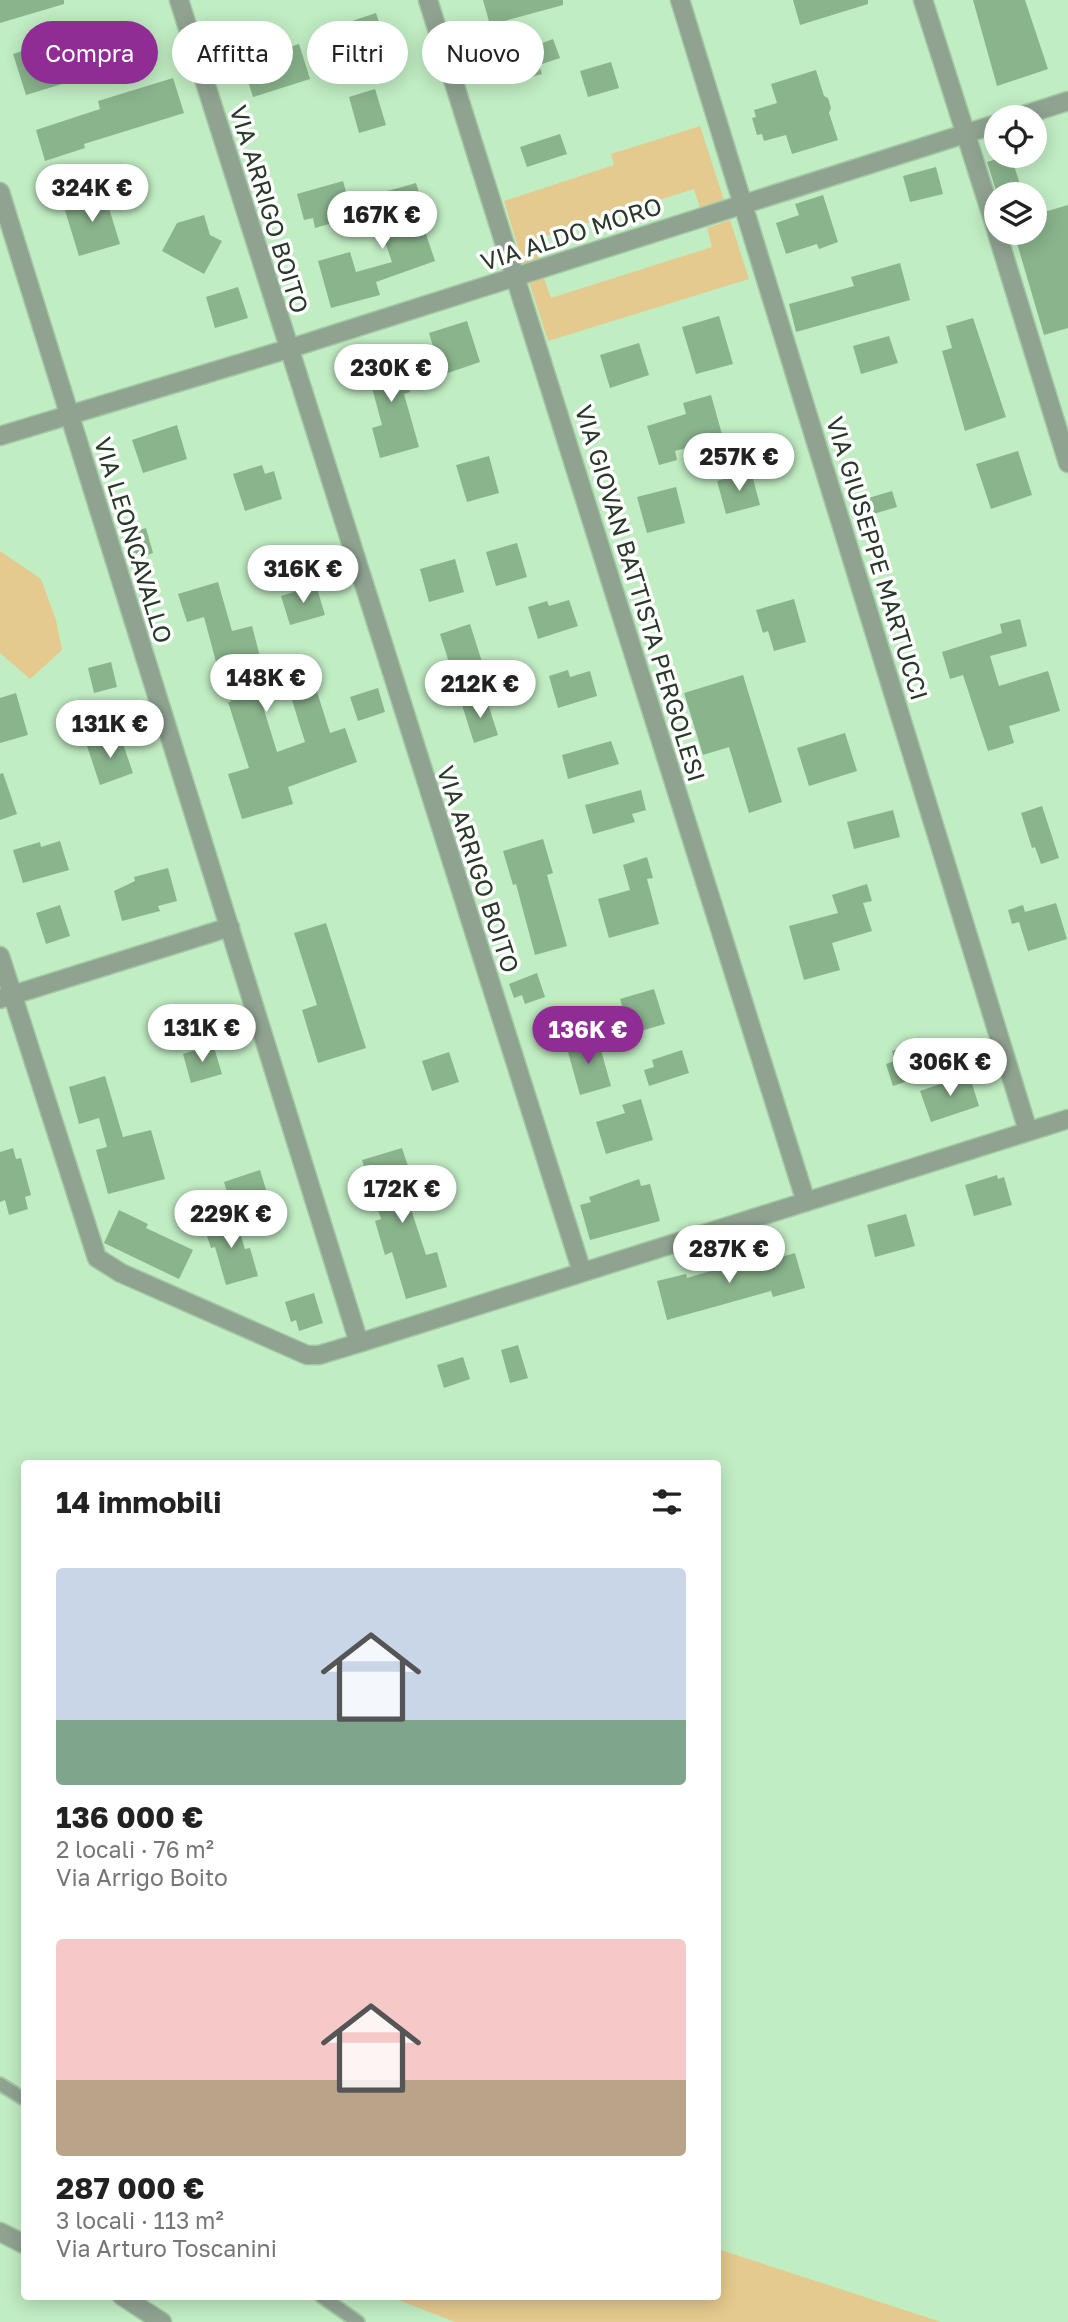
<!DOCTYPE html>
<html lang="it">
<head>
<meta charset="utf-8">
<style>
  body { margin:0; font-family:"Golos Text",sans-serif; background:#f6f6f6; color:#222; height:100vh; display:flex; flex-direction:column; font-size:26px; white-space:nowrap }
  * { box-sizing:border-box; margin:0 }
  p { font-size:23px; color:#767676 }
  .icon { flex:none; width:38px; height:38px; fill:none; stroke:currentColor; stroke-width:2; stroke-linecap:round; stroke-linejoin:round }
  .map { position:relative; flex:1; overflow:hidden }
  .panel { position:absolute; left:21px; top:1460px; width:700px; height:840px; display:flex; flex-direction:column; background:#fff; border-radius:7px; box-shadow:0 4px 18px #0003 }
  .panel>* { flex:none }
  .guide { position:absolute; left:21px; top:21px; width:700px; height:63px; display:flex; gap:14px }
  .buttons { position:absolute; left:984px; top:105px; display:grid; gap:14px }
  .buttons a { display:grid; place-items:center; width:63px; height:63px; border-radius:50%; background:#fff; box-shadow:0 4px 18px #0003; font-size:35px }
  .price { position:absolute; translate:-50% -60px; padding:0 16px; border-radius:24px; background:#fff; color:#222; font-size:23px; line-height:46px; filter:drop-shadow(0 2px 4px #0008) }
  .price::after { content:''; position:absolute; left:50%; top:42px; width:21px; height:16px; margin-left:-10px; background:inherit; clip-path:polygon(0 0,100% 0,50% 100%) }
  .price.current { background:#902d94; color:#fff }
  ul { padding:0; list-style:none }
  li { display:grid; align-content:center; gap:14px; height:371px; padding:0 35px }
  li span { display:grid; place-items:center; height:217px; border-radius:7px; color:#555 }
  li>.icon { margin-inline-start:auto }
  span .icon { width:126px; height:126px; fill:#fffc; stroke-width:1 }
  li b { font-size:30px }
  h2 { display:flex; justify-content:space-between; align-items:center; height:84px; padding:0 35px; font-size:30px }
  .chip { padding:0 24px; border-radius:32px; background:#fff; box-shadow:0 4px 18px #0003; font-size:24px; line-height:63px }
  .chip.current { background:#902d94; color:#fff }
  .map>svg:first-child { display:block }
  .green { fill:#e5ca8f }
  .building { fill:#8ab48c }
  .lines { fill:none; stroke-linecap:round; stroke-linejoin:round }
  .lane-casing { stroke:#a2c9a4; stroke-width:16 }
  .street-casing { stroke:#a2c9a4; stroke-width:21 }
  .lane { stroke:#90a391; stroke-width:12 }
  .street { stroke:#90a391; stroke-width:18 }
  .labels { text-anchor:middle; dominant-baseline:central; stroke-width:7; stroke-linejoin:round; paint-order:stroke }
  .street-label { font-size:24px; fill:#283929; stroke:#fff }
</style>
</head>
<body>
<div class="map">
<svg width="1068" height="2322" viewBox="0 0 1068 2322">
  <rect width="100%" height="100%" fill="#c1edc3"/>
  <!-- green -->
  <path class="green" d="M700,126l24,74 -24,8 -6,-19 -161,51 6,19 -16,5 -19,-63 110,-36 -3,-11z
    M730,220l19,59 -201,62 -19,-59 15,-4 7,20 161,-51 -5,-19z
    M0,551l41,28 15,41 6,30 -32,29 -30,-26z
    M718,2249l223,73h-486l-67,-26h330z"/>
  <!-- building -->
  <path class="building" d="M0,0h64v4l-64,19z
    M483,0h80v5l-73,20z
    M793,0h75v4l-68,21z
    M973,0h52l23,69 -51,17z
    M376,13l8,24 -24,8 -8,-24z
    M553,39l7,19 -21,7 3,9 -18,5 -8,-26z
    M49,42l13,42 -36,11 -13,-41z
    M299,44l11,35 -57,18 -11,-35z
    M611,62l8,26 -31,9 -8,-26z
    M816,70l8,26 4,2 3,10 -2,5 9,27 -46,14 -6,-19 -22,6 -2,-7 -5,1 -5,-17 4,-1 -2,-7 23,-7 -6,-19z
    M173,78l11,35 -100,31 1,4 -40,13 -9,-31 64,-21 -2,-8z
    M375,89l11,36 -27,8 -10,-36z
    M560,134l7,20 -40,13 -7,-20z
    M1007,156h4l12,38h-26l-10,-32z
    M936,167l7,27 -33,8 -7,-26z
    M343,181l10,36 -38,11 -2,-10 -9,2 -7,-26z
    M416,183l6,19 -6,2 19,57 -59,21 4,13 -49,13 -13,-47 32,-9 6,20 36,-10 -8,-23 5,-2 -12,-43z
    M104,192l16,52 -41,12 -16,-52z
    M823,195l15,47 -19,7 -2,-5 -31,10 -10,-31 23,-8 -4,-11z
    M1068,205v123l-24,7 -30,-102h20v-18z
    M204,215l6,20 12,6 -18,33 -42,-23 15,-28z
    M900,263l10,37 -114,32 -7,-28 65,-18 -3,-9z
    M238,287l10,31 -33,10 -9,-31z
    M719,316l14,48 -37,10 -14,-47z
    M973,318l33,99 -41,14 -23,-80 10,-3 -6,-22z
    M467,321l13,41 -38,13 -13,-42z
    M889,336l9,27 -37,11 -8,-28z
    M639,343l10,32 -39,13 -10,-33z
    M397,348l13,44 -6,2 15,53 -39,11 -8,-30 10,-3 -18,-67z
    M711,395l12,43 -48,13 2,9 -18,5 -12,-39 39,-12 -3,-11z
    M177,425l10,34 -44,14 -11,-33z
    M1018,451l14,44 -41,14 -15,-45z
    M489,456l10,37 -32,9 -11,-37z
    M262,465l3,9 9,-3 8,28 -37,12 -12,-37z
    M751,471l9,34 -34,9 -9,-33z
    M676,487l9,36 -38,10 -10,-36z
    M892,491l5,16 -37,11 -5,-16z
    M146,528l7,25 -18,6 -7,-26z
    M517,543l10,34 -31,9 -10,-34z
    M455,559l9,33 -35,10 -9,-33z
    M218,582l14,49 20,-5 11,42 -11,3 25,81 28,-10 -23,-74 25,-8 23,73 15,-5 12,34 -69,25 5,17 -51,15 -14,-45 21,-6 -21,-66h3l-8,-30 -4,1 -15,-56 -17,5 -9,-28z
    M316,585l9,30 -35,10 -9,-29z
    M794,599l12,43 -32,9 -6,-20 -5,2 -7,-23z
    M569,600l9,26 -40,13 -10,-32 19,-6 2,5z
    M1020,619l7,27 -37,10 9,30 49,-15 12,40 -51,15 5,17 -26,8 -25,-76 -13,4 -8,-27 60,-19 -2,-9z
    M470,624l13,41 -30,10 -13,-41z
    M111,662l6,25 -23,6 -6,-25z
    M568,670l2,7 20,-6 7,25 -39,12 -9,-32z
    M743,675l39,127 -33,11 -20,-66 -26,8 -19,-62z
    M378,688l7,24 -27,9 -8,-24z
    M16,693l12,42 -28,8v-45z
    M486,698l12,37 -24,8 -12,-38z
    M845,733l12,38 -48,15 -12,-38z
    M120,735l13,38 -33,12 -13,-39z
    M611,741l8,23 -51,15 -6,-24z
    M3,773l14,41 -17,6v-46z
    M641,790l5,20 -14,4 3,8 -42,12 -8,-29z
    M1042,806l17,52 -18,6 -6,-17 -3,1 -11,-35z
    M893,810l7,27 -46,12 -7,-27z
    M543,839l10,34 -6,2 20,71 -32,9 -19,-71 -3,1 -10,-34z
    M60,841l9,29 -46,13 -10,-33 27,-8 1,5z
    M647,857l6,21 -6,1 12,45 -50,14 -11,-39 32,-9 -7,-25z
    M168,868l9,33 -19,5 2,5 -38,10 -8,-30 21,-10 -1,-4z
    M867,884l5,17 -9,2 9,28 -40,12 8,27 -36,10 -15,-54 49,-13 -6,-18z
    M1056,903l11,36 -39,12 -9,-29 -7,2 -4,-14 15,-5 2,7z
    M60,905l10,31 -24,8 -10,-31z
    M326,923l40,125 -48,15 -16,-53 15,-5 -23,-72z
    M537,973l8,24 -20,7 -3,-9 -8,3 -5,-14z
    M654,989l11,35 -35,10 -10,-35z
    M597,1036l14,50 -31,9 -14,-50z
    M916,1043l9,32 -32,11 -7,-22 9,-3 -3,-10z
    M213,1044l9,30 -31,9 -8,-29z
    M682,1050l7,23 -40,13 -5,-16 10,-3 -2,-7z
    M449,1052l10,30 -27,9 -10,-30z
    M969,1074l10,32 -48,16 -11,-31z
    M105,1076l18,61 28,-7 14,49 -57,15 -12,-44 11,-3 -8,-29 -20,6 -10,-37z
    M641,1099l12,41 -47,14 -10,-32 29,-9 -3,-8z
    M13,1148l3,11 5,-1 10,37 -6,2 3,12 -19,6 -4,-15 -5,2v-50z
    M402,1148l10,30 -10,4 24,73 11,-3 10,35 -41,12 -14,-47 -7,3 -10,-34 6,-2 -19,-59z
    M260,1170l8,26 -36,11 -8,-25z
    M997,1175l1,4 6,-2 8,28 -38,11 -9,-31z
    M639,1179l2,7 9,-2 10,37 -70,19 -10,-35 11,-3 -2,-5z
    M119,1210l29,14 -2,4 47,22 -14,29 -75,-36z
    M234,1214l11,35 5,-1 8,28 -32,9 -11,-38 -4,1 -8,-24z
    M906,1214l9,32 -40,11 -8,-32z
    M795,1253l10,35 -32,9 -2,-6 -104,29 -10,-39 29,-7 1,4 34,-10 -2,-8 20,-5 4,13z
    M314,1293l9,30 -24,8 -3,-11 -5,2 -6,-20z
    M518,1345l10,33 -18,5 -9,-33z
    M463,1357l7,22 -26,9 -7,-23z"/>
  <g class="lines">
    <defs>
      <path id="lane" d="M0,2084l24,15
        M321,2296l37,26"/>
      <path id="street" d="M179,0l403,1272
        M428,0l378,1202
        M680,0l348,1131
        M923,0l73,229
        M1018,117l50,-16
        M0,192l359,1151
        M997,233l71,230
        M0,436l288,-87 708,-225
        M0,956l97,302 24,15 186,82h12l40,-12 709,-224
        M0,999l230,-72
        M0,2232l24,12
        M122,2296l40,26"/>
    </defs>
    <!-- lane casing -->
    <use href="#lane" class="lane-casing"/>
    <!-- street casing -->
    <use href="#street" class="street-casing"/>
    <!-- lane -->
    <use href="#lane" class="lane"/>
    <!-- street -->
    <use href="#street" class="street"/>
  </g>
  <g class="labels">
    <!-- street labels -->
    <g class="street-label">
      <text transform="translate(270 209) rotate(73)">VIA ARRIGO BOITO</text>
      <text transform="translate(571 233) rotate(-18)">VIA ALDO MORO</text>
      <text transform="translate(134 540) rotate(73)">VIA LEONCAVALLO</text>
      <text transform="translate(878 558) rotate(73)">VIA GIUSEPPE MARTUCCI</text>
      <text transform="translate(641 593) rotate(73)">VIA GIOVAN BATTISTA PERGOLESI</text>
      <text transform="translate(479 869) rotate(72)">VIA ARRIGO BOITO</text>
    </g>
  </g>
</svg>
<div class="buttons">
<a><svg class="icon" aria-label="locate" viewBox="0 0 24 24"><circle cx="12" cy="12" r="6"/><path d="M12 2v4M12 18v4M2 12h4M18 12h4"/></svg></a>
<a><svg class="icon" aria-label="layers" viewBox="0 0 24 24"><path d="M12 4l9 5-9 5-9-5zM3 14l9 5 9-5"/></svg></a>
</div>
<b class="price" style="left:92px;top:224px">324K €</b>
<b class="price" style="left:382px;top:251px">167K €</b>
<b class="price" style="left:391px;top:404px">230K €</b>
<b class="price" style="left:739px;top:493px">257K €</b>
<b class="price" style="left:303px;top:605px">316K €</b>
<b class="price" style="left:266px;top:714px">148K €</b>
<b class="price" style="left:480px;top:720px">212K €</b>
<b class="price" style="left:110px;top:760px">131K €</b>
<b class="price" style="left:202px;top:1064px">131K €</b>
<b class="price current" style="left:588px;top:1066px">136K €</b>
<b class="price" style="left:950px;top:1098px">306K €</b>
<b class="price" style="left:402px;top:1225px">172K €</b>
<b class="price" style="left:231px;top:1250px">229K €</b>
<b class="price" style="left:729px;top:1285px">287K €</b>
<div class="guide">
<a class="chip current">Compra</a>
<a class="chip">Affitta</a>
<a class="chip">Filtri</a>
<a class="chip">Nuovo</a>
</div>
<section class="panel">
<h2>14 immobili<svg class="icon" aria-label="filters" viewBox="0 0 24 24"><path d="M4 7h16M4 17h16"/><circle cx="9" cy="7" r="2"/><circle cx="15" cy="17" r="2"/></svg></h2>
<ul>
<li><span style="background:linear-gradient(#c9d6e8 70%,#7fa58c 0)"><svg class="icon" aria-label="home" viewBox="0 0 24 24"><path d="M3 11l9-7 9 7M6 9v11h12V9"/></svg></span><div><b>136 000 €</b><p>2 locali · 76 m²</p><p>Via Arrigo Boito</p></div></li>
<li><span style="background:linear-gradient(#f6c9c9 65%,#b9a48a 0)"><svg class="icon" aria-label="home" viewBox="0 0 24 24"><path d="M3 11l9-7 9 7M6 9v11h12V9"/></svg></span><div><b>287 000 €</b><p>3 locali · 113 m²</p><p>Via Arturo Toscanini</p></div></li>
</ul>
</section>
</div>
</body>
</html>
